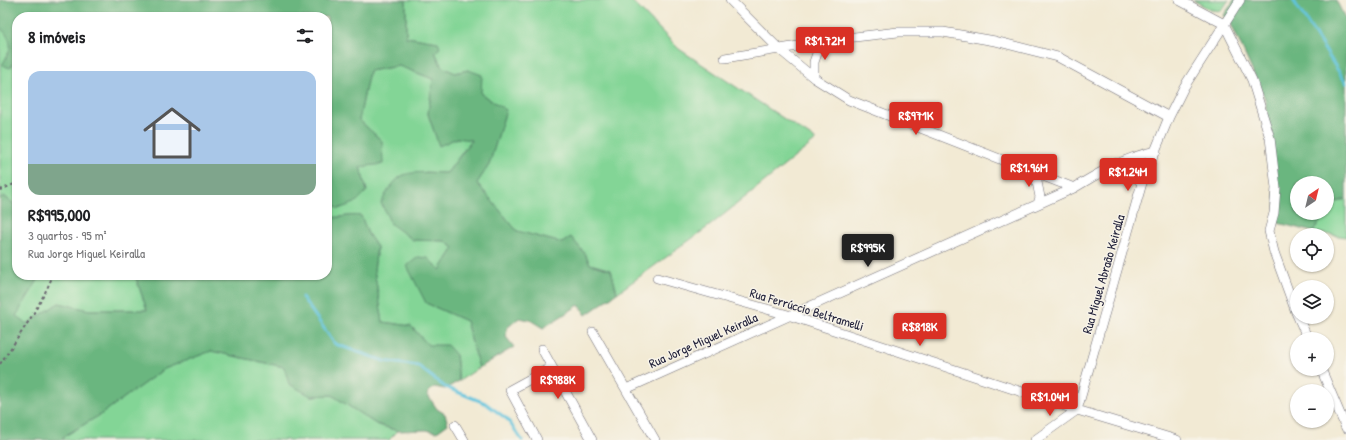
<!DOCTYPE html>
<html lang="pt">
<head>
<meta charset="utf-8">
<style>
  body { margin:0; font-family:"Patrick Hand",sans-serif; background:#f6f6f6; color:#202124; height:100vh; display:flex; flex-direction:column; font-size:15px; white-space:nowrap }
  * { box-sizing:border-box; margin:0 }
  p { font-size:13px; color:#757577 }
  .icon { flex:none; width:22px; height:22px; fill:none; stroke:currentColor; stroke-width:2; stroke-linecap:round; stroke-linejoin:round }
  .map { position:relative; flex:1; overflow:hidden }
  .sheet { position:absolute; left:12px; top:12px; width:320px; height:268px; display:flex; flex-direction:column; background:#fff; border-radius:16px; box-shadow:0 1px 3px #0004 }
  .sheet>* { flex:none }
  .needle { width:26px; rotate:35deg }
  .controls { position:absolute; left:1290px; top:176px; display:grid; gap:8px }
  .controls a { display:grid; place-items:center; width:44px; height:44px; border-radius:50%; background:#fff; box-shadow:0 1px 3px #0004; font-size:20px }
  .price { position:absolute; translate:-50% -34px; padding:0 9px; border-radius:4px; background:#d93025; color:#fff; font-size:13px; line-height:26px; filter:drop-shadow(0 1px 2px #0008) }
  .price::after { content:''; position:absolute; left:50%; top:24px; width:12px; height:9px; margin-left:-6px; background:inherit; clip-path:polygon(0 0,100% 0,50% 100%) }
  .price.on { background:#222; color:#fff }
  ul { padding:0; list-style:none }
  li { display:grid; align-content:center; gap:8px; height:212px; padding:0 16px }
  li+li { border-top:1px solid #e0e0e0 }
  li span { display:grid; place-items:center; height:124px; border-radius:12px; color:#555 }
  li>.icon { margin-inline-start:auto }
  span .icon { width:72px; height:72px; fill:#fffc; stroke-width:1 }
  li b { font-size:17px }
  h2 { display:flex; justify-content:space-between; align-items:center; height:48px; padding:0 16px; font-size:17px }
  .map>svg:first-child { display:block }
  .green { fill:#83d596; stroke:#527c68 }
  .forest { fill:#6ab67f; stroke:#466c5d }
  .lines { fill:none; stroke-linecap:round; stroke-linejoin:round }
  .stream { stroke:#60c4de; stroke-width:3 }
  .minor-casing { stroke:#6b6871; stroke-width:10 }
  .path { stroke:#6b6871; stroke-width:2; stroke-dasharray:3 3; stroke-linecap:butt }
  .minor { stroke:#fff; stroke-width:9 }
  .labels { text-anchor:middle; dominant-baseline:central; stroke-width:3; stroke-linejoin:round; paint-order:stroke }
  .street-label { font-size:13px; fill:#22223b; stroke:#f7f3e8 }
</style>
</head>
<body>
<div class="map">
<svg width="1346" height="440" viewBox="0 0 1346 440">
  <rect width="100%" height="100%" fill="#f7f3e8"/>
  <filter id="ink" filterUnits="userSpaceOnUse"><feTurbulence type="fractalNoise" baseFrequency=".025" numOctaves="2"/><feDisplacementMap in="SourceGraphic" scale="8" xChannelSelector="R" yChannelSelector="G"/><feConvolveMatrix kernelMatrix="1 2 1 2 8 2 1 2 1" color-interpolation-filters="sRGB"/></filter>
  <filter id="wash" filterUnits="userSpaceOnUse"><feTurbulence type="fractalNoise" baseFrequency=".012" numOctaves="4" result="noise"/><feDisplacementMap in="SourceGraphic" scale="16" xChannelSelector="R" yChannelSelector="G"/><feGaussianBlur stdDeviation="0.9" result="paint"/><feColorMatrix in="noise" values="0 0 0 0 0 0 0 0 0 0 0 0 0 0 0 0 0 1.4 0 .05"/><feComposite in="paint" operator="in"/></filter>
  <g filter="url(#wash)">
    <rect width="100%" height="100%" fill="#f2ead4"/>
    <!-- green -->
    <path class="green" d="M406,0h225l48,49 137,91 -104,84 -95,69 -6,-23 -21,-6 -5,-10 -14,-17 -9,6 -45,-12 -40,-48 12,-18 17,-55 -25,-16 -13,-24 -13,3 -13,-6 -7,-15 3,-10 -32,-5z
      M1193,0h36l-8,11 -10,-1z
      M0,27l9,9 6,26 2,-3v151l-1,-4 -12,-10 -4,3z
      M399,66l34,13 -5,35 11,31 18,-7 15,1 -25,34 -22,-1 -12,68 32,1 9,7 -14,22 -12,-12 -2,45 40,18 13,47 -20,13 -3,-26 -28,-10 -17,-19 -28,-4 -9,-52 3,-23 -9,-13 -7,-18c-12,-2 -22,3 -34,1v-19l11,11 29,-18 -7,-24 22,-26 -23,-21 10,-49z
      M1346,199v38l-33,-5 12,-19h2l4,-9z
      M41,275h94l12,35h-58l-30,-7 -32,21 -12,-7z
      M211,351l73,16 27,29 21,-1 44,29 22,7 -9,9h-326v-3l37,-22 64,-46z"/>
    <!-- forest -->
    <path class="forest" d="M0,0h406v37l32,5 2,6 -5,4 7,15 13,6 13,-3 14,5 -1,19 25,16 -17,55 -12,18 40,48 45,12 9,-6 14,17 5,10 21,6 6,23 -31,22 -7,-10 -36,23 -13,-8 -11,-2 -12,10 -1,9 8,10 -35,21 -13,-47 -40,-18 -19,-37 11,-9 10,1 12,12 14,-22 -9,-7 -32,-1 -22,-16 -10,-21c5,-9 10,-19 19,-26 9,-7 35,-4 47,-4l25,-33 -15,-2 -18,8 -11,-32 5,-35 -34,-13 -30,5 -10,49 23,21 1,23 -23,3 7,24 -12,12 -17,6 -11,-11v-181h-310v42l-7,9 -8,-3c10,-17 12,-23 -2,-38z
      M1234,0h102l10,20v179l-15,5 -4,6v-27h-30v30h28l-12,19 -35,-9 -13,-124 -33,-73 -8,-11z
      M4,196l12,10 1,4v65h24l-25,41 11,8 32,-21 30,7h58l-12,-35h192v-58c12,2 21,-3 34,-1l7,18 9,13 -3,23 9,52 28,4 17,19h19l9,10 3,26 -14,8 -11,-2 -7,7 10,15 8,5 3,10 -11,8 -11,-2 -28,1 -22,-7 -44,-29 -21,1 -22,-12 -5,-17 -73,-16 -47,18 -64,46 -37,22v3h-63v-241z"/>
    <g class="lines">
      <!-- stream -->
      <path class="stream" d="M1293,0l53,83
        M302,297l33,47 49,17 34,5 27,21 40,16 22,16 15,21"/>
    </g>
  </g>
  <g filter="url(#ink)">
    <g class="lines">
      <defs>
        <path id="minor" d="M730,0l49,49 35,29 35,22 225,88
          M1179,0l45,24 28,56 18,58 6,50 -2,25 -5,18 5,21 23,63
          M725,58l121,-20 52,-6h45l52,9 63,16 111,60
          M814,78v-16l7,-20
          M1117,163l14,9 11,11
          M1035,172l5,25 -2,7
          M657,278l131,37 289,95 100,30
          M1298,317l10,22
          M593,332l62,108
          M542,349l50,91
          M1321,369l25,59
          M626,389l448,-201c28,-17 50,-30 82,-37
          M455,425l9,15
          M537,440l-27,-50 42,-23
          M1035,440l42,-30 65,-227 27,-66 15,-30 56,-87"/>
      </defs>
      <!-- minor casing -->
      <use href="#minor" class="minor-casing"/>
      <!-- path -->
      <path class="path" d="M0,190l17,-7
        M0,364c19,-28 40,-57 53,-89"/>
      <!-- minor -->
      <use href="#minor" class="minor"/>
    </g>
  </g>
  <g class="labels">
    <!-- street labels -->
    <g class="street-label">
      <text transform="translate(1103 274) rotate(-74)">Rua Miguel Abraão Keiralla</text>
      <text transform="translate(807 309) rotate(17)">Rua Ferrúccio Beltramelli</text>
      <text transform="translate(703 340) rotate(-24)">Rua Jorge Miguel Keiralla</text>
    </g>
  </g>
</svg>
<div class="controls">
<a><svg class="needle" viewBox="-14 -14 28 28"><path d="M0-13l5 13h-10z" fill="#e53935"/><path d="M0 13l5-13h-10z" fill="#757577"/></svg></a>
<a><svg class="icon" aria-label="locate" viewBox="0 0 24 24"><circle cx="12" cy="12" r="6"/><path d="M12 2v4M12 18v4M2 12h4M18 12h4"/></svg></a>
<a><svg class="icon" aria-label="layers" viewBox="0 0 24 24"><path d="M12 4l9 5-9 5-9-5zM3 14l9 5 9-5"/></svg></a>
<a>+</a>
<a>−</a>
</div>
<b class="price" style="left:825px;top:61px">R$1.72M</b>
<b class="price" style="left:916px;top:136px">R$971K</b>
<b class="price" style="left:1029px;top:188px">R$1.96M</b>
<b class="price" style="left:1128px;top:192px">R$1.24M</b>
<b class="price on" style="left:868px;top:268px">R$995K</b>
<b class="price" style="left:920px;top:347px">R$818K</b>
<b class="price" style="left:558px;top:400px">R$988K</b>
<b class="price" style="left:1050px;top:417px">R$1.04M</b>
<section class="sheet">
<h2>8 imóveis<svg class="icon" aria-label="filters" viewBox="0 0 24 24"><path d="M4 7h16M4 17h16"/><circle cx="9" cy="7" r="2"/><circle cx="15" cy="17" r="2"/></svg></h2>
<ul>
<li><span style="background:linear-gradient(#a9c7e8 75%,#7fa58c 0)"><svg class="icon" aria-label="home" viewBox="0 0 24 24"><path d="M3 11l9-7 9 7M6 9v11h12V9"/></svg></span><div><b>R$995,000</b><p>3 quartos · 95 m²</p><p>Rua Jorge Miguel Keiralla</p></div></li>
</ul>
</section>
</div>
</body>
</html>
